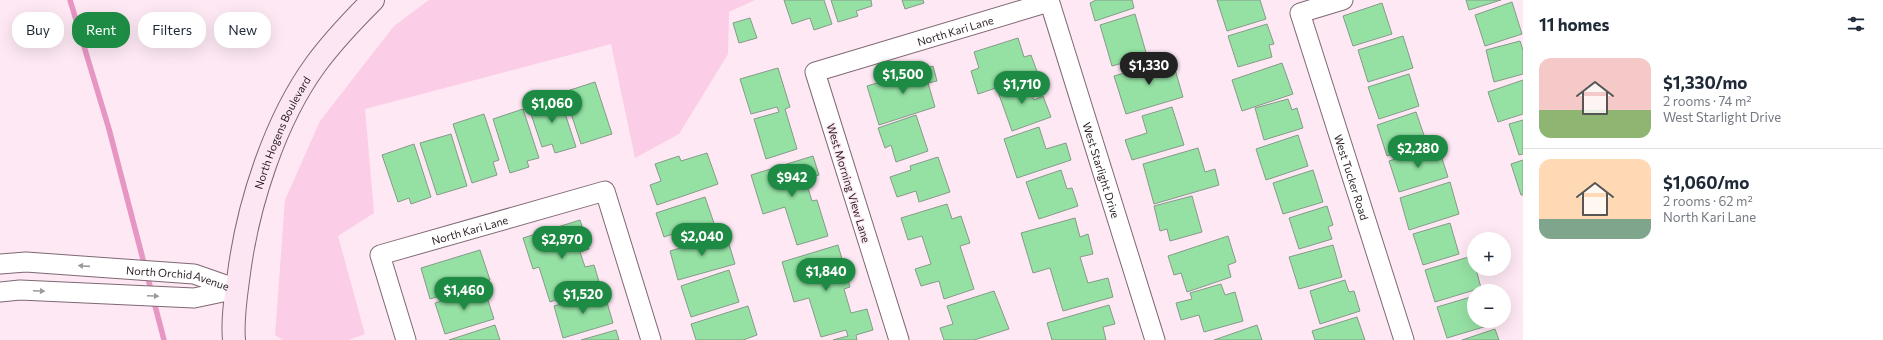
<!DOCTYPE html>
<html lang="en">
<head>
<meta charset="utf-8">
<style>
  body { margin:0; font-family:Commissioner,sans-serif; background:#f6f6f7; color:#1f2937; height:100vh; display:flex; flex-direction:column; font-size:15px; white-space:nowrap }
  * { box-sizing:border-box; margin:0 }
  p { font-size:13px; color:#747a83 }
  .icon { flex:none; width:22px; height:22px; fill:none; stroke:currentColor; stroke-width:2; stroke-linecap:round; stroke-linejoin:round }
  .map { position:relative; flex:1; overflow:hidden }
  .panel { display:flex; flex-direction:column; background:#fff; width:360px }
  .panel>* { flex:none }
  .hud { position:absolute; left:12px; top:12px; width:380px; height:36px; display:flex; gap:8px }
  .tools { position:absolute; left:1467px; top:232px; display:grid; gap:8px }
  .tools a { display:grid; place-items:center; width:44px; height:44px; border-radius:50%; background:#fff; box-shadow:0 4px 16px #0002; font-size:20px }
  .price { position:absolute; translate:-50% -34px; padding:0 9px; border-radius:14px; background:#1d8b44; color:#fff; font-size:13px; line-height:26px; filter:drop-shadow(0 1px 2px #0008) }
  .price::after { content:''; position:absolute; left:50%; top:24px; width:12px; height:9px; margin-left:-6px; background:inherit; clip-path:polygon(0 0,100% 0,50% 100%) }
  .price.on { background:#222; color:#fff }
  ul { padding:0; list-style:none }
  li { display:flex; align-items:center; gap:12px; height:100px; padding:0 16px }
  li+li { border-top:1px solid #e0e1e3 }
  li span { display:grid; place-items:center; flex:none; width:112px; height:80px; border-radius:12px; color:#555 }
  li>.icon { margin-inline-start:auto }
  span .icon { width:48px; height:48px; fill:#fffc; stroke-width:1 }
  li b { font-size:17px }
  h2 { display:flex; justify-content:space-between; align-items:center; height:48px; padding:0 16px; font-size:17px }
  .pill { padding:0 14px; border-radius:16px; background:#fff; box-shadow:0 4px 16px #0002; font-size:14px; line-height:36px }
  .pill.on { background:#1d8b44; color:#fff }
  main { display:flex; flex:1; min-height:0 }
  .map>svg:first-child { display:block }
  .green { fill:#fccde6 }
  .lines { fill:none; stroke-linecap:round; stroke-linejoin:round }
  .stream { stroke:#e795c3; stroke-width:5.5 }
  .building { fill:#95e1a4; stroke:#869a89 }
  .street-casing { stroke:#7f6874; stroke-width:21 }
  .secondary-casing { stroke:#7f6874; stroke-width:24 }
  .street { stroke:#fff; stroke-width:19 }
  .secondary { stroke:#fde6f3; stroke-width:22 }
  .oneway { fill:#9e9a9c }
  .labels { text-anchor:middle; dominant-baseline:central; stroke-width:3; stroke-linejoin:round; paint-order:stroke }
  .street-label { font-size:11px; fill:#281e23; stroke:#fde8f3 }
</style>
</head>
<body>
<main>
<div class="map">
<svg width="1523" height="340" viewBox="0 0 1523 340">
  <rect width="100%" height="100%" fill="#fde8f3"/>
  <!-- green -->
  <path class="green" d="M429,0h326l-26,12 -1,42 -49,80 -44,24 -24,-114 -246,65 9,104 -36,23 27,98 -17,6h-65l-8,-5 10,-135 35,-79 74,-95z"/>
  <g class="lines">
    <!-- stream -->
    <path class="stream" d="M70,0l39,129 55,211"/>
  </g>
  <!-- building -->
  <path class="building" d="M784,0h40l8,24 -18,6 -4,-12 -18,6z
    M831,0h40l1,6 -16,5 2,5 -20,6z
    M902,0h21l1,3 -19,6z
    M1096,0h36l2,8 -39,13 -5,-18z
    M1217,0h43l6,19 -39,12z
    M1466,0h35l-32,10z
    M1512,2l10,32 -37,12 -10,-31z
    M1382,3l10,31 -39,12 -10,-30z
    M1135,14l12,42 -35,10 -12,-41z
    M750,18l7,20 -18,5 -6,-20z
    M1267,24l7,20 -5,1 3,12 -34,10 -10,-31z
    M1403,36l10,32 -45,14 -10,-32z
    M1018,38l6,19 7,-2 7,19 -60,20 -7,-23 8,-3 -5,-16z
    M1520,41l3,9v24l-29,8 -8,-32z
    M1172,59l11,38 -57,17 -12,-38z
    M1282,63l11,31 -51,17 -10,-31z
    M933,66l4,15 -9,2 7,24 -56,18 -12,-39z
    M778,68l12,39 -5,2 12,40 -31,10 -12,-40 25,-7 -2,-5 -26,7 -11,-35z
    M1409,74l10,32 -40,13 -11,-32z
    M1026,79l8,21 9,-4 8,21 -39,14 -15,-42z
    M1523,80v34l-25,8 -10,-30z
    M595,82l17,52 -31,10 -17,-52z
    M559,95l17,52 -21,6 -3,-9 -10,3 -14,-42z
    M1288,99l4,11 5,-2 6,20 -39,12 -9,-32z
    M1172,107l12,38 -52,15 -7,-20 22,-7 -5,-17z
    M523,109l16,49 -12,3 2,6 -19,6 -17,-54z
    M1416,112l11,32 -40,12 -10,-31z
    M484,114l15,46 -6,2 4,13 -25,8 -19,-59z
    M916,115l12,36 -32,11 -5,-17 -6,3 -7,-20z
    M1523,120v34l-4,1 -10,-31z
    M1039,127l7,22 20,-6 5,17 -54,18 -13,-39z
    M451,134l16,52 -30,9 -17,-52z
    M1298,135l10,31 -42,14 -10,-31z
    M414,144l17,53 -20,7 -2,-6 -11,4 -16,-47z
    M1438,146l10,31 -49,15 -10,-31z
    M1198,148l7,24 10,-3 4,16 -65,19 -11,-40z
    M707,153l11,31 -61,21 -7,-20 11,-4 -6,-17 24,-8 2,5z
    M813,156l6,19 -14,4 7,22 5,-1 11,36 -31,9 -12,-38 -22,7 -12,-39z
    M938,157l12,35 -31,10 -3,-11 -19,6 -7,-20 21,-7 -1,-4z
    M1523,160v35h-2l-10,-31z
    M1061,170l6,19 5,-1 6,18 -39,13 -13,-37z
    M1313,170l10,32 -40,12 -10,-31z
    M1450,182l9,32 -50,16 -9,-32z
    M1192,196l10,36 -32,9 -3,-12 -7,2 -6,-25z
    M705,197l11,32 -40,13 -3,-8 -9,3 -8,-24z
    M947,204l5,15 9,-3 9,27 -10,3 14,43 -30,10 -5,-18 -18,5 -6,-17 16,-5 -9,-28 -14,4 -7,-22z
    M1327,206l6,19 -5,2 4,12 -33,10 -10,-31z
    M1075,218l5,19 8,-3 5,20 -13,3 8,26 20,-5 5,19 -50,14 -13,-43 -17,5 -12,-40z
    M580,220l9,29 -9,3 5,15 9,-2 6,20 -50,17 -11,-35 -6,2 -10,-31z
    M1450,223l9,31 -36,11 -10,-31z
    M726,234l9,30 -57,16 -8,-29z
    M1228,236l8,26 -8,3 3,12 -44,15 -6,-19 -7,2 -6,-19z
    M838,245l12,42 -6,2 7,24 16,-4 6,21 -17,5 1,5h-24l15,-4 -2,-6 -25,7 -12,-39 -15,4 -12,-40z
    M1333,245l9,32 -43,12 -10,-32z
    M480,250l10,30 -60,19 -9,-31z
    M1472,256l2,13h2l5,19 -46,14 -10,-32z
    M729,270l10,32 -48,15 -10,-31z
    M1345,280l4,12 5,-1 6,20 -40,13 -10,-33z
    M1221,284l4,11 10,-3 8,29 -39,11 -5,-17 -18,5 -5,-17 16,-4 -2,-6z
    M484,288l10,31 -49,15 -10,-31z
    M994,291l15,38 -35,11h-30l-4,-12 13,-4 -6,-18z
    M604,292l9,31 -50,15 -9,-32z
    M1474,296v25h11l2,5 -40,12 -10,-31z
    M1109,305l6,19 -12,3 3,13h-54l-5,-17z
    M748,306l9,29 -14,5h-47l-5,-16z
    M1357,317l8,23h-50l-3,-9z
    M495,325l5,15h-51z
    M1257,325l5,15h-48z
    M1495,329l4,11h-37z
    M616,330l3,10h-38z"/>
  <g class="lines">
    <defs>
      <g id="street">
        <path id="s1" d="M1049,0l106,340"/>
        <path id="s2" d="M1343,0l-43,13 104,327"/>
        <path id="s3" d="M0,264l26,-2 168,12 43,15"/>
        <path d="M0,292l20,-2 174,8 43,-9"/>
        <path id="s4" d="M406,340l-26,-85 225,-64 46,149"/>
        <path id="s5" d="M899,340l-84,-268 234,-70"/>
      </g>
      <g id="secondary">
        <path id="s6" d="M234,340c-2,-21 2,-45 5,-67 9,-69 36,-153 77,-209 17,-23 37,-44 57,-64"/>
      </g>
    </defs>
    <!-- street casing -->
    <use href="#street" class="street-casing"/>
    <!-- secondary casing -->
    <use href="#secondary" class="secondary-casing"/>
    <!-- street -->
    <use href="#street" class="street"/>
    <!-- secondary -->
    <use href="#secondary" class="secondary"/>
  </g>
  <!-- one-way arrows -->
  <defs><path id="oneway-solid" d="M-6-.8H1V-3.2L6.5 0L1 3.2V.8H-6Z"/></defs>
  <g class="oneway">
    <use href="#oneway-solid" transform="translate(84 266) rotate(-176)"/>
    <use href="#oneway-solid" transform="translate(39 291) rotate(3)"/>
    <use href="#oneway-solid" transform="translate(153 296) rotate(3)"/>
  </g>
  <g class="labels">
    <!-- street labels -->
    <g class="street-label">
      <text stroke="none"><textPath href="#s5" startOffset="427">North Kari Lane</textPath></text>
      <text stroke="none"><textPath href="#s6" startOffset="215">North Hogens Boulevard</textPath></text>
      <text stroke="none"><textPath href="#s1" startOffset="178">West Starlight Drive</textPath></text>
      <text stroke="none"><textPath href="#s2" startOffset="217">West Tucker Road</textPath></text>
      <text transform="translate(849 183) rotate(73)">West Morning View Lane</text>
      <text stroke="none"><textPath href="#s4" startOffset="182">North Kari Lane</textPath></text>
      <text stroke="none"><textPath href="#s3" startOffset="179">North Orchid Avenue</textPath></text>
    </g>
  </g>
</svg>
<div class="tools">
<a>+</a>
<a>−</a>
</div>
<b class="price on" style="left:1149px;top:86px">$1,330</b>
<b class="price" style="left:903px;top:95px">$1,500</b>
<b class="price" style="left:1022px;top:105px">$1,710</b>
<b class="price" style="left:552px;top:124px">$1,060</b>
<b class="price" style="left:1418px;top:169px">$2,280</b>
<b class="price" style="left:792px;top:198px">$942</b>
<b class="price" style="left:702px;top:257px">$2,040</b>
<b class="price" style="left:562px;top:260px">$2,970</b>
<b class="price" style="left:826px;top:292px">$1,840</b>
<b class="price" style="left:464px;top:311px">$1,460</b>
<b class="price" style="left:583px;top:315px">$1,520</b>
<div class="hud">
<a class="pill">Buy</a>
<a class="pill on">Rent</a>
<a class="pill">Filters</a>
<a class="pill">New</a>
</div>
</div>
<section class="panel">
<h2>11 homes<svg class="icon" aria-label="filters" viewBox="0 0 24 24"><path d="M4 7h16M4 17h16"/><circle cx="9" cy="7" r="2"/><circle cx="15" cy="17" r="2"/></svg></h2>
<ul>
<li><span style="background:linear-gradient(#f6c9c9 65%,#8fb573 0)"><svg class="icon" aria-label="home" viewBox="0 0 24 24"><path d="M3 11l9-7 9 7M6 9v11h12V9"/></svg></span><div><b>$1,330/mo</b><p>2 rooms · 74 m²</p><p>West Starlight Drive</p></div></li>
<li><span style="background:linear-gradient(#ffd9b3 75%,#7fa58c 0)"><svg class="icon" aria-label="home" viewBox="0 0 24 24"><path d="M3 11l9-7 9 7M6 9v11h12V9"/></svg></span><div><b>$1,060/mo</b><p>2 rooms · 62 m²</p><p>North Kari Lane</p></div></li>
</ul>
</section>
</main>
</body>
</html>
